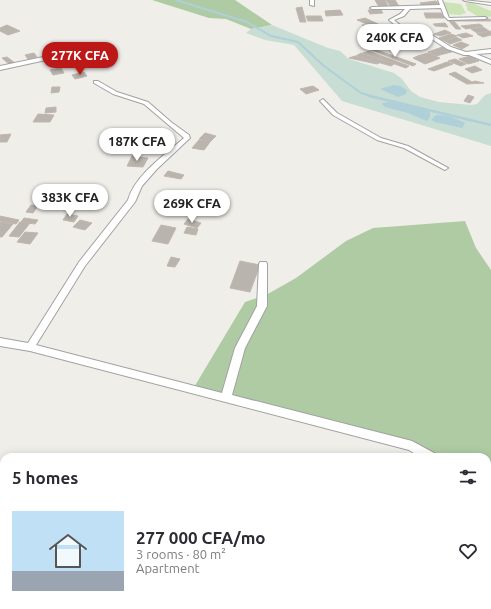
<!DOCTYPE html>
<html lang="en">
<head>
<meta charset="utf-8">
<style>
  body { margin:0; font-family:Ubuntu,sans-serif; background:#f2f2f3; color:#2b2b33; height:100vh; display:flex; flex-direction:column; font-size:15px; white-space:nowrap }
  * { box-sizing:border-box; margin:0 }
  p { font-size:13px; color:#7c7c81 }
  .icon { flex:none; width:22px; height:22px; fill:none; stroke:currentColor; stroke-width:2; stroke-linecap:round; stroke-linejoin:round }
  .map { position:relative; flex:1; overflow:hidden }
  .details { position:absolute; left:0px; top:453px; width:491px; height:156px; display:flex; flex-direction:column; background:#fff; border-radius:12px 12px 0 0; box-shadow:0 2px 10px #0003 }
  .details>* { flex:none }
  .price { position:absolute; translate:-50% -34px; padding:0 9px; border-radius:14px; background:#fff; color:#222; font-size:13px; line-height:26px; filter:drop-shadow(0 1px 2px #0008) }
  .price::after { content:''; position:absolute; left:50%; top:24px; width:12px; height:9px; margin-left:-6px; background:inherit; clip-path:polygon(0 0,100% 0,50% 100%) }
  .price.active { background:#bc1817; color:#fff }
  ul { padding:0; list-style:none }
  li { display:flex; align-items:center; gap:12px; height:100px; padding:0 12px }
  li span { display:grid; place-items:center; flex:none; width:112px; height:80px; border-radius:0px; color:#555 }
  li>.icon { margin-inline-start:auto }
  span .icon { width:48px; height:48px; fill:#fffc; stroke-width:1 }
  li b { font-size:17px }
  h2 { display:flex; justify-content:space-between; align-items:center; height:48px; padding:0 12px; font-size:17px }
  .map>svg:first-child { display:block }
  .grass { fill:#cce4b5 }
  .forest { fill:#aecba3 }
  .wetland { fill:#c8ddd3 }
  .water { fill:#afcfd9 }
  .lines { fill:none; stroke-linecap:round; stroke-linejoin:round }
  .stream-far1 { stroke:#afcfd9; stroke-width:2 }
  .stream { stroke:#afcfd9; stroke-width:2.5 }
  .building { fill:#bab4af; stroke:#c1b6ad }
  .minor-casing { stroke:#a2a2a2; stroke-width:2 }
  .minor { fill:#fff; fill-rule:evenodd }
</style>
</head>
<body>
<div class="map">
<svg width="491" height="609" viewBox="0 0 491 609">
  <rect width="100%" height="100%" fill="#f0eee9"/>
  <!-- grass -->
  <path class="grass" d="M443,2l18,2 5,9 -6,2 -15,-1z
    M470,2l21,9v6l-14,-1 -10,-6v-3l-2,-3z"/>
  <!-- forest -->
  <path class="forest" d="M152,0h83l37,25 -21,4 -25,-10 -17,-1z
    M465,221l11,27 15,22v238l-4,-3v-48h-59l-15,-10 -220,-58 52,-87 21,-7 30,-17 50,-37 27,-13z"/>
  <!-- wetland -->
  <path class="wetland" d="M272,25l56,23 12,3 9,8 45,14 8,6 9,12 9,6 19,5 32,3 6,-1 8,-9 6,-2v53l-149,-45 -48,-56 -29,-5 -19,-7 5,-4z"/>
  <!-- water -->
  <path class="water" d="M394,85l6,1 7,4 -1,4 -8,3 -18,-8z
    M389,102l18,3 23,7v5l-3,4 -19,-8 -23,-6 -3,-3 1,-1z
    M436,115l13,1 16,7 -3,5 -27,-6 -4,-2z"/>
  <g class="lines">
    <!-- stream-far1 -->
    <path class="stream-far1" d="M176,0l71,22 24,14 27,6 26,24 37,27 13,4"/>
    <!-- stream -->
    <path class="stream" d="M370,96l121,29"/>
  </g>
  <!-- building -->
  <path class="building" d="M375,0h10l3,6 -9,1z
    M386,0h9l4,6h-9z
    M436,1l3,3 -17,2 -2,-3z
    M302,7l4,15h-6l-4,-14z
    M340,10l3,5 -17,1 -1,-5z
    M368,10h13l2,3 -13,1z
    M424,13h17l3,5h-18z
    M306,16h15l2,5h-15z
    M365,18l13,6 -11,3 -5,-2h7l-12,-5z
    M447,19h5l9,10h-5z
    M454,19h36l1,2h-36z
    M445,23l3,4 -13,-1 -2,-2z
    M479,24l4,2 -17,3 -5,-3z
    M7,25l13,6 -12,4 -8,-4v-3z
    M483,27l6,4 -12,2 -6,-4z
    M384,29l12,4 -2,1h2l-7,3 -8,-3 2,-1 -5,-2z
    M445,30l6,3 -11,3 -6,-2z
    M413,31l7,5 -9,1 -7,-4z
    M491,31v4l-8,2 -6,-3z
    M466,33l7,3 -10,2 -6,-3z
    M451,34l6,2 -13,5 -5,-3z
    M424,35l5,3 -10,3 -5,-3z
    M456,37l6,3 -12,4 -5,-3z
    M461,42l8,3 -7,4 -9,-4z
    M445,46l10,5 -19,5 -8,-4z
    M374,49l42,15 -3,2 -42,-16z
    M369,51l40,15 -3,2 -43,-15z
    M34,53l3,4 -9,2 -3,-4z
    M361,53l33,11 -3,2 -35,-10z
    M428,53l12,5 -7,3 -12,-6z
    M420,55l13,6 -8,3 -12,-6z
    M355,56l24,7 -2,1 -28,-6z
    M470,56l9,5 -11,3 -9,-5z
    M7,57l8,6 -5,2 -8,-7z
    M455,59l11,5 -5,2 -13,-5z
    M447,62l6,2 -19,7 -6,-2z
    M475,66l7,4 -10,3 -7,-4z
    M61,68l3,5 -11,2 -3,-5z
    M84,72l3,4 -12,3 -3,-4z
    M455,72l17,10 3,-1 9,2 -17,1 -18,-10z
    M313,86l6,4 -13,4 -6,-5z
    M52,87h8l-1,5 -8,1z
    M468,95l6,2 -4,6 -6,-2z
    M56,107v5l-11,1 1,-5z
    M38,114l16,1 -4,7h-17z
    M205,133l11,3 -6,6 -11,-3z
    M11,134l-4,8h-7v-7z
    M199,140l11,2 -6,8 -12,-2z
    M132,156l16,2 -5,9 -16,-1z
    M168,171l16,4 -3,4 -17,-3z
    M31,205l7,1 -5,7 -7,-1z
    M67,214l11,2 -4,6 -11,-2z
    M0,216l19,4 -3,4 -16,-3z
    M24,218l14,2 -3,4 -14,-2z
    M188,219l13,4 -4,5 -13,-4z
    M80,220l12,3 -7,7 -12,-3z
    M0,222l13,2 -11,13h-2z
    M20,222l10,1 -11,14 -10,-1z
    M161,225l15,3 -8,16 -16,-3z
    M187,227l11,2 -2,6 -12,-2z
    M25,232l13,1 -8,11 -13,-2z
    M171,257l9,2 -5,8 -8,-1z
    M240,261l20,4 -10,27 -20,-4z"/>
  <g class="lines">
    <defs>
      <path id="minor" d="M310,0h4v6l-4,-1z
        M438,0h4l7,18 36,-1 2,1 -2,1 -37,1 -4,-4 -3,-8 -31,1 -6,7 -10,4 11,9 19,1 27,17 15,5 25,-3v4l-15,1 15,6v4l-22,-9h-5l-17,-6 -26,-17 -19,-1 -13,-11 11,-6 5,-5h-33l-2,-1 2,-1 68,-2z
        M463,0l28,3v2l-26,-4z
        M67,52l3,2 -1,1 -69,15v-4z
        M94,81h4l19,11 31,10 23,20 18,13 1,3 -33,31 -15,17 -7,16 -50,64 -49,79 186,48 13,-45 22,-42 2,-42 1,-2h6l1,2v42l-22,42 -13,47 180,46 22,12 2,4h-16l-11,-7 -379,-99 -30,-5v-8l28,5 51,-81 49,-62c7,-25 38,-46 56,-62l-40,-34 -31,-10 -19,-11z
        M323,99l14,14 44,25 27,8 40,22 -3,2 -2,-1 -39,-21 -27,-8 -44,-25 -13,-14z
        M487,490l4,2v13l-4,-2z"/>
    </defs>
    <!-- minor casing -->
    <use href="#minor" class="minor-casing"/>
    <!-- minor -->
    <use href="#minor" class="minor"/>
  </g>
</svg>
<b class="price" style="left:395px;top:58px">240K CFA</b>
<b class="price active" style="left:80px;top:76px">277K CFA</b>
<b class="price" style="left:137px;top:162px">187K CFA</b>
<b class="price" style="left:70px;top:218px">383K CFA</b>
<b class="price" style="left:192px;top:224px">269K CFA</b>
<section class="details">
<h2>5 homes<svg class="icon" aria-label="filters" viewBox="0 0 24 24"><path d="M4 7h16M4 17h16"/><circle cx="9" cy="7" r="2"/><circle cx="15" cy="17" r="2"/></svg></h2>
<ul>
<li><span style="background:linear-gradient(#bfe0f5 75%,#9aa5b1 0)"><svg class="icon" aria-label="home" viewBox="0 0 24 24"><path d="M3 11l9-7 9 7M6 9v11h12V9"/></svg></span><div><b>277 000 CFA/mo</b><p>3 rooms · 80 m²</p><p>Apartment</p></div><svg class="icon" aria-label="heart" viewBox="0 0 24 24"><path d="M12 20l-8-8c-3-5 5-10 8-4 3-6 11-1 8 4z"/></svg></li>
</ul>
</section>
</div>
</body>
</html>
